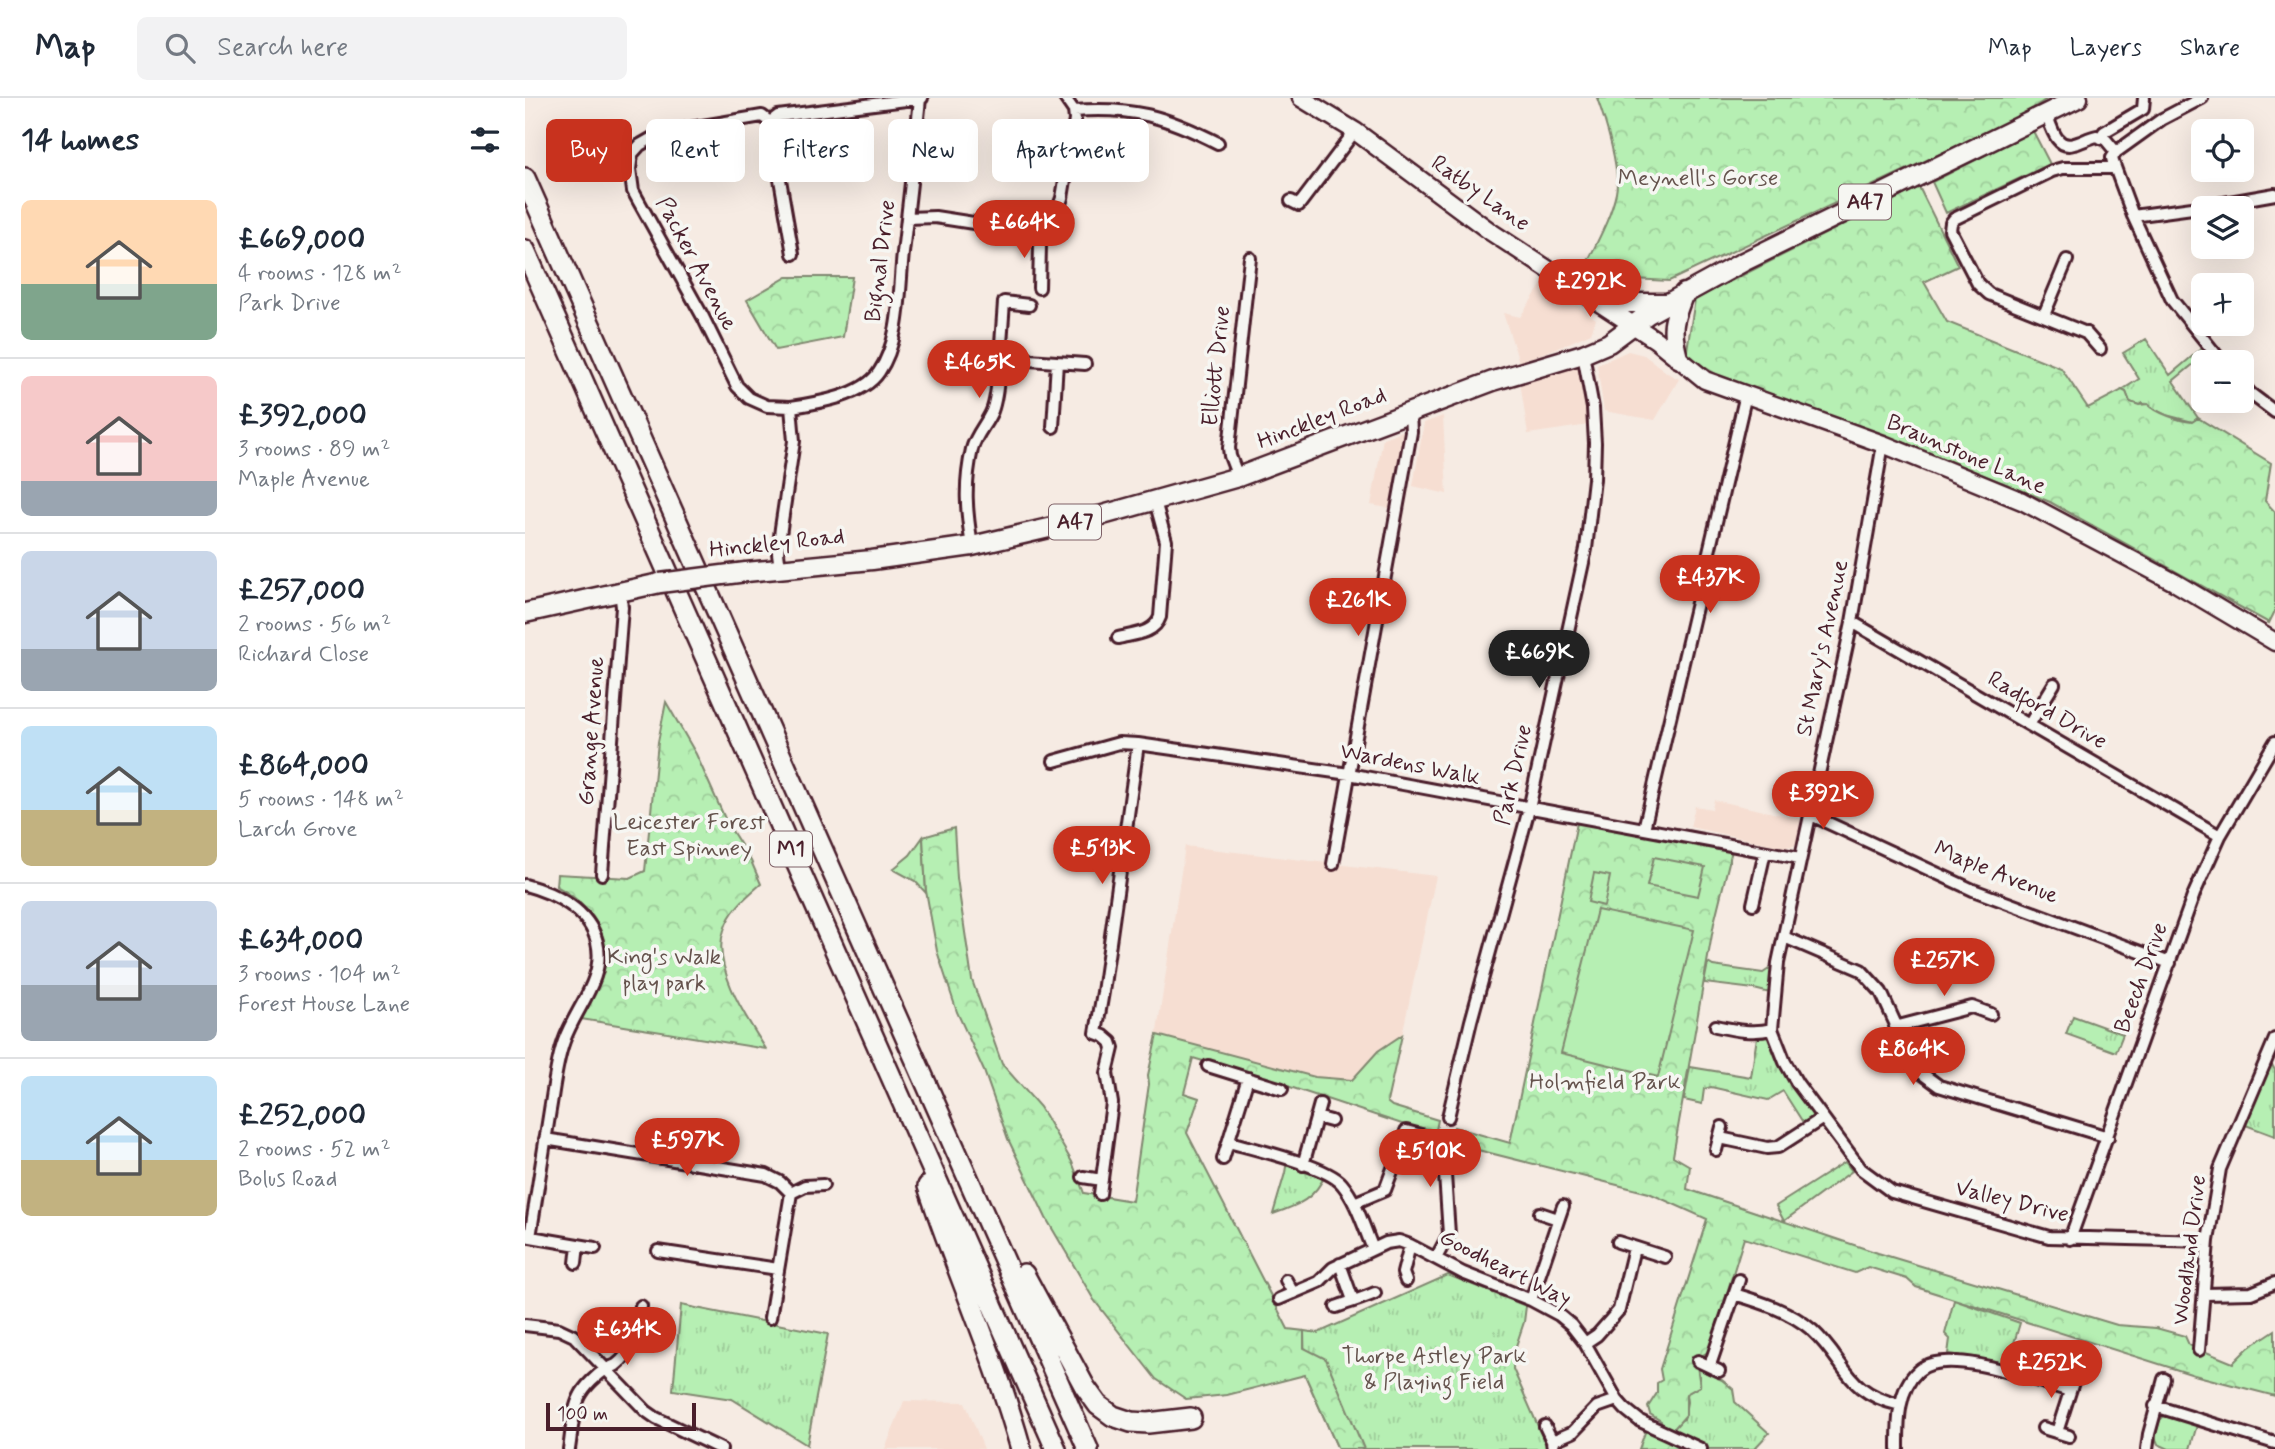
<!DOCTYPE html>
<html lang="en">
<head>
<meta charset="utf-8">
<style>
  body { margin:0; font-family:Mynerve,sans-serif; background:#f2f2f3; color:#1f2937; height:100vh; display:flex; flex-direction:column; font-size:26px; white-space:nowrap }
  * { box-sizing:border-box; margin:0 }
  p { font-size:23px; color:#747a83 }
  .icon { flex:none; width:38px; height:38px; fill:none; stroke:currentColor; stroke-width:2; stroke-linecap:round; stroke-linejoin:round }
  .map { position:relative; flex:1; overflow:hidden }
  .panel { display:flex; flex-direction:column; background:#fff; width:525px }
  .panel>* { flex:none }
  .banner { position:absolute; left:21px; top:21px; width:665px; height:63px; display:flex; gap:14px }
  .controls { position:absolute; left:1666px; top:21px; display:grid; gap:14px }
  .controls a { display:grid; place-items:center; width:63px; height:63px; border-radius:10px; background:#fff; box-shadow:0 7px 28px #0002; font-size:35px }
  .scale { position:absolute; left:21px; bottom:18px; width:150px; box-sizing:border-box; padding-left:7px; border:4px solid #4a1f2b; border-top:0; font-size:19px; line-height:24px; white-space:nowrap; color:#4a1f2b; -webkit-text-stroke:5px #f6f6f2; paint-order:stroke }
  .price { position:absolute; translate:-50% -60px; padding:0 16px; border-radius:24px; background:#c8321e; color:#fff; font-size:23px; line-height:46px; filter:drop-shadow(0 2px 4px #0008) }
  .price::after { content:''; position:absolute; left:50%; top:42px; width:21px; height:16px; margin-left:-10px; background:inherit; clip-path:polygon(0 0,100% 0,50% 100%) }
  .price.current { background:#222; color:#fff }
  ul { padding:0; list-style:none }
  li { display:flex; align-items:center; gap:21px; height:175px; padding:0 21px }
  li+li { border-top:2px solid #e0e1e3 }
  li span { display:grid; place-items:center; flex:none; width:196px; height:140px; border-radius:10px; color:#555 }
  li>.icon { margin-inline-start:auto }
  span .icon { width:84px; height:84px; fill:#fffc; stroke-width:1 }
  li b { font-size:30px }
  h2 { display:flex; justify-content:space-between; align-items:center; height:84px; padding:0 21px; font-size:30px }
  .tag { padding:0 24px; border-radius:10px; background:#fff; box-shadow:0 7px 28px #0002; font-size:24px; line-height:63px }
  .tag.current { background:#c8321e; color:#fff }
  header { display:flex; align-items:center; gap:42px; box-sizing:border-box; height:98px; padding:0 35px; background:#fff; border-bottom:2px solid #e0e1e3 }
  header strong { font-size:33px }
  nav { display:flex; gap:38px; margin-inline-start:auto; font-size:24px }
  .search { width:490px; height:63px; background:#f2f2f3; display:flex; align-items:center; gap:18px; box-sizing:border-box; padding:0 24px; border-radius:10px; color:#747a83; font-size:26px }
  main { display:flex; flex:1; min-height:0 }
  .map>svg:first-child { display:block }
  .built { fill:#f6ded2 }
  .grass { fill:url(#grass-tufts); stroke:#80876f; stroke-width:2 }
  .forest { fill:url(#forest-crowns); stroke:#80876f; stroke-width:2 }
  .pitch { fill:#b6efb3; stroke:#80876f; stroke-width:2 }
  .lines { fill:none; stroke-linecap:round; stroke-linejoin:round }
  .street-casing { stroke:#4a1f2b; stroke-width:16 }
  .secondary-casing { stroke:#4a1f2b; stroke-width:21 }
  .primary-casing { stroke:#4a1f2b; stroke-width:23 }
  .highway-casing { stroke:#4a1f2b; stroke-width:24 }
  .street { stroke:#f6f6f2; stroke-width:10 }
  .secondary { stroke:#f6f6f2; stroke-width:16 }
  .primary { stroke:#f6f6f2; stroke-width:18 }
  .highway { stroke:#f6f6f2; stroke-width:19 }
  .primary-bridge-casing { stroke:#4a1f2b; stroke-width:23; stroke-linecap:butt }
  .primary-bridge { stroke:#f6f6f2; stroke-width:18 }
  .labels { text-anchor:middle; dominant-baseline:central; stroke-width:7; stroke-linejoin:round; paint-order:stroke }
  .shield { fill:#f6f6f2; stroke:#7e6067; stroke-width:2 }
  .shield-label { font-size:21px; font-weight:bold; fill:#4a1f2b }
  .park-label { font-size:23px; fill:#65534d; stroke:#f6f6f2 }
  .street-label { font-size:23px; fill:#4a1f2b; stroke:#f6f6f2 }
</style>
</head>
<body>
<header>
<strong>Map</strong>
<div class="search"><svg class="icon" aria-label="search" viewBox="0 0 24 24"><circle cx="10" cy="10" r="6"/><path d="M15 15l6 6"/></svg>Search here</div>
<nav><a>Map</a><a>Layers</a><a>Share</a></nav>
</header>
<main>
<section class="panel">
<h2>14 homes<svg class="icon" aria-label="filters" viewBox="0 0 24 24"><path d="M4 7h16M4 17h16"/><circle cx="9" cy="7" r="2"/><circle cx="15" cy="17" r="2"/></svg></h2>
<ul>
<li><span style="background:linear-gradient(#ffd9b3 60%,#7fa58c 0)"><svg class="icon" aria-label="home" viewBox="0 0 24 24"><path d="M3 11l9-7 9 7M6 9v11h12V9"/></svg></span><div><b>£669,000</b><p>4 rooms · 128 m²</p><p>Park Drive</p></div></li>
<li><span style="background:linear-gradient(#f6c9c9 75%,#9aa5b1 0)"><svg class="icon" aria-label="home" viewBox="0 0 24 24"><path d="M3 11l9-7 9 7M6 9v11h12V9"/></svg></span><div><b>£392,000</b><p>3 rooms · 89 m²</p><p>Maple Avenue</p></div></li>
<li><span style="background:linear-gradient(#c9d6e8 70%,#9aa5b1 0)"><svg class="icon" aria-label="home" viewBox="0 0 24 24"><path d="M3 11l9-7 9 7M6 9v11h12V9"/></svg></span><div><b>£257,000</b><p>2 rooms · 56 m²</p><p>Richard Close</p></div></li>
<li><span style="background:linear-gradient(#bfe0f5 60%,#c2b280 0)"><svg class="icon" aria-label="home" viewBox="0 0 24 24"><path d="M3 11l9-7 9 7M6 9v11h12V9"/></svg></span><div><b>£864,000</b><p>5 rooms · 148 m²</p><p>Larch Grove</p></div></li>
<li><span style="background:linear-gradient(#c9d6e8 60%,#9aa5b1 0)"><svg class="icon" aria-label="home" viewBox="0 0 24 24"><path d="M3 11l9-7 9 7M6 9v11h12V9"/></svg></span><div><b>£634,000</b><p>3 rooms · 104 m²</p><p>Forest House Lane</p></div></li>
<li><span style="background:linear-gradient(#bfe0f5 60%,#c2b280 0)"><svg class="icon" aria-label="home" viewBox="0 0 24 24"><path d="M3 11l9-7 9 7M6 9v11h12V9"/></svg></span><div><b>£252,000</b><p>2 rooms · 52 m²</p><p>Bolus Road</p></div></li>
</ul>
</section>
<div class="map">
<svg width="1750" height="1351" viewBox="0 0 1750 1351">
  <defs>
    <pattern id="grass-tufts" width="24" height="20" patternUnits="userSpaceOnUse" patternTransform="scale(1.75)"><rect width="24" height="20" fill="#b6efb3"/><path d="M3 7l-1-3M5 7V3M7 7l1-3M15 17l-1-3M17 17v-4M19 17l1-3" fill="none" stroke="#9ecc9a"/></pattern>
    <pattern id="forest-crowns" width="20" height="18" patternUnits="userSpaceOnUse" patternTransform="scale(1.75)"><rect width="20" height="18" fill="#b6efb3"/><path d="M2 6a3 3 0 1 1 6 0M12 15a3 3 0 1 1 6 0" fill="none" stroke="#9ecc9a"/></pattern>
  </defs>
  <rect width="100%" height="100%" fill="#f6ebe3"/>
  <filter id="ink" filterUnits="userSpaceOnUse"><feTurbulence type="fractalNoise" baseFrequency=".0143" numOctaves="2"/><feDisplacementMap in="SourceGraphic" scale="14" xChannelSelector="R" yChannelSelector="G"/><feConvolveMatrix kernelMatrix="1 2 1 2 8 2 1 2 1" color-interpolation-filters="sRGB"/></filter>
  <g filter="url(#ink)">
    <!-- built -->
    <path class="built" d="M1019,183l52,38 -5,14 -31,14 -41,15 -16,-49 17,4z
      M1103,253l16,4 25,19 10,5 -24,41 -51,-9 -7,-46z
      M1050,270l5,2 9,55 -61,9 -8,-52z
      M918,318l4,78 -34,-8 11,-63z
      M883,331l-15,80 -22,-4 12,-67z
      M1189,702l87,19 -4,23 -3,4 -10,1 -94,-20 5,-21 17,3z
      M660,748l251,30 -49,230 -231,-68z
      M379,1303l61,1 19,47h-99z"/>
    <!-- grass -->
    <path class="grass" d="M1621,241l24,36 32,-27 5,5 -34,28 25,37 -5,4 -27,-7 -24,-12 -3,2 -9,-3 -4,-10 -4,-2 17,-11 -16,-26z
      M398,739l3,56 -11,-12 -22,-12 17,-14z
      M1183,865l5,3 50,7 15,-10 -4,31 -20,-5 -50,-6z
      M1548,918l50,18 -7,18 -50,-18z
      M1249,937l18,51 21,27 -3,8 -6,3 -21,-33 -15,9 -57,-13 -7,2 -2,15 -18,-4 6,-33 61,10 6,-40z
      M1743,960l7,12v66l-35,-13z
      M762,1062l39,13c-11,26 -27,32 -53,41l12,-41z
      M1320,1064l7,9 -68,50 -8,-15z
      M923,1177l78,31 -2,16 -10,30 -1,17 35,80h-210l-33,-74 -1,-44 14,2z
      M1429,1202l66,23 -12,40 -60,-9 2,-15 -5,-5z
      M156,1207l147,29 -21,111 -75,-46 -59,-9z
      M1173,1268l8,7 16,7 11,9 2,13 34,31 -15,16h-53l-31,-15 9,-13 5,-2 3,-17 -1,-8 14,-8c1,-7 -2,-13 -2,-20z
      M1639,1318l33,9 -7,24h-21l-11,-5 -3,-7 5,-17z"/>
    <!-- forest -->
    <path class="forest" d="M1072,0h451l-25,17 -354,166 -54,-3 -28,-15c11,-23 24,-46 29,-70 5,-23 -11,-73 -19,-95z
      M1508,33l17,33 -104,49 -14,-31z
      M1394,89l39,79 -34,16 23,40 114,46 27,40 34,-18 4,2 4,10 9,3 9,-1c8,9 32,17 44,18l6,-4 73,45 -6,38 10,11v99l-6,12 -219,-121 -147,-60 -177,-62 -40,-24 9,-57z
      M262,179h65l-9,60 -67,13 -29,-50z
      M141,604l30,52 31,69 24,38 10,23c-15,13 -31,26 -37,46 -13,36 23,89 42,119l-185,-30c8,-16 19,-32 23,-49 9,-38 -17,-67 -48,-84l1,-12 73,4 15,-7 13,-129z
      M1053,720l155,28 -19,77 -41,233 17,10 -3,23 191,64 239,72 39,3 29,8 4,9 44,18 15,-15 27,-18v66l-81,-21 -278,-88 -9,-8 -39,-12 -13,6 -111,-35 -34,110 -2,4 -12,7 4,27 -14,8v21l-16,18 10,5 2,10 -43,1 9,-25 13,5v-8l-11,-7 -2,-7 9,-14v-10l5,-3 -2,-11 47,-150 -58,-26 -199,-50 4,-16 56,16z
      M429,730l3,50 15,102 30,84 38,43 32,55 12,31 48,8 17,-117 -1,-9 9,-40 158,42 37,3 26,-29 24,-16 -15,67 5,4 46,14 -3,15 -154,-51 -88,-26 -9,35 15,5 -12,35 101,196 16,2v17l22,11 38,90h-26l-33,-74 -78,20 -41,4 -30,-20 -62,-79 -48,-82 -38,-79 -24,-68 -27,-59 -20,-61 -11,-60 -3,-54z"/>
    <!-- pitch -->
    <path class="pitch" d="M1129,759l51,10 -7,29 -51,-10z
      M1069,775l16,3 -6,30 -16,-4z
      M1072,812l97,20 -36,147 -97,-24z"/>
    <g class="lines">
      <defs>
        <path id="street" d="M540,0l9,13c57,-5 93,6 144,32
          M1521,15c5,13 10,37 28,31 8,-2 14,-6 23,-8l9,4 10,12
          M245,24l23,132
          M1576,40l3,-6 39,-23 1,-11
          M1591,54l-4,6 1,4 20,54 39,84 50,62
          M1591,54l46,-33 40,-21
          M766,103l8,4 56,-74
          M1608,118l74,-10 68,-12
          M382,120l28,-1 90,14c20,-3 31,-14 37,-33l13,-78 -1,-9
          M511,131l4,17 -1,42
          M1519,217l23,-55
          M1575,251l-14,-16 -97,-39 -11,-10 -28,-54 1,-7 3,-4 98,-48 11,-3h52
          M475,260l4,-56 25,3
          M1717,286l9,10 24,18
          M266,309c27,-4 72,-11 88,-35 22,-32 20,-82 24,-119 6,-52 12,-103 17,-155
          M528,329l4,-65
          M1358,346l-31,178 -74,341 -6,66 13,33 12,21 64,86 31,23 157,45 159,4
          M713,379l-8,-21 -1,-8 21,-190
          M447,448c-6,-36 -8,-61 0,-97 4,-15 14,-24 20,-38 6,-16 6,-36 8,-53l85,6
          M255,471l-2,-16 3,-25 13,-87 -3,-34 -24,-1 -18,-8 -12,-12 -34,-69 -70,-126 -3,-22 2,-15 8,-9 21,-12 101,-17 8,6 8,-6 144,-18
          M1327,524l368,214
          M593,540c15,-4 36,-4 42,-21l6,-76 -11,-40
          M1504,627l25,-41
          M529,663l65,-18 19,1 211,30 451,84
          M1286,717l162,75 197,73
          M1119,731l102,-435
          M808,766l78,-432 -1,-20
          M77,776l20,-267 -2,-16
          M0,787c30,8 64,25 72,57 9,36 -22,67 -33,99 -8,22 -10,46 -14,69 -7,42 -13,85 -20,127
          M1228,806l12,-52
          M1259,839l77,33 20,22 35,77 23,17 169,51
          M1191,928c19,4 37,8 56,3
          M1370,929l77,-20 19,7
          M683,968l74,23
          M791,1019l15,4
          M923,1019l23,-96 58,-212 57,-260 8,-70 1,-36 -2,-35 -10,-54
          M881,1033l30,8 7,6 6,89 -13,24
          M1195,1040l47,10 11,-1 45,-29
          M20,1041l221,36 14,7 11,11 14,-7 18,-1
          M704,1044c25,7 98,24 113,42 15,18 22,44 31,65
          M1191,1052l6,-23
          M698,1061l25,-81
          M778,1067l17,-61
          M558,1079l19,3
          M575,1096l12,-91 -5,-30 6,-25 -2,-6 -7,-6 -8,-3 7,-41 35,-248
          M829,1105l31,-13 13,-35 12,3
          M1015,1115l18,6
          M0,1138l70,12
          M1545,1141l124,-345 26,-58 55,-94
          M1093,1144l47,15
          M133,1153l120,18
          M51,1165l2,-18
          M815,1166l13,36
          M761,1182l7,13
          M881,1183l-3,-8 7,-28
          M1209,1196c27,8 56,17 78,36 36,33 32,62 88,75
          M1680,1196l46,-1 24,-10
          M754,1201l40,-17 14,-14 53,-25 13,-2 11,4 53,28 68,27 28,15 12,10 14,18 32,57 8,9 15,12 61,28
          M1006,1202l32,-94
          M811,1209c13,-5 26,-8 39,-14
          M245,1220l21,-125
          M0,1227l34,4 15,7 72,75 10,7 65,31
          M1060,1245l12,-8 22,-25 15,-62
          M1674,1252l9,-109 12,-72 55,-130
          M1173,1263l21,10
          M1185,1267l29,-85
          M1630,1308l120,37
          M1020,1328l7,15 1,8
          M1518,1330l26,8
          M1532,1334l18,-56
          M1027,1343l21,-9 24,-25 20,-7
          M44,1351c3,-17 3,-38 11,-53 5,-10 17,-21 26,-27 3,-2 7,-2 10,-4 19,-14 21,-38 25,-59
          M1373,1351c0,-25 -1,-59 20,-78 28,-26 119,10 152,20
          M1622,1351l2,-15 15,-55"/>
        <path id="secondary" d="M776,0l54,33 136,101 165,108 49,40 178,64 139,57 152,81 101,60"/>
        <path id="primary" d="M1041,183l63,22h36
          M1153,260c-8,-30 -5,-37 6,-65
          M221,474l126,-12 100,-14 120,-28 146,-41 255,-96 90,-27 26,-11 39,-29 95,-52 335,-164
          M0,515l135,-30"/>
        <path id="highway" d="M0,80l563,1271
          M0,152l531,1199
          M403,1088c29,88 68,173 93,263
          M499,1176l61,113 13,18 15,11 18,6 17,1 43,-5"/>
      </defs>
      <!-- street casing -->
      <use href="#street" class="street-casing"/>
      <!-- secondary casing -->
      <use href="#secondary" class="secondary-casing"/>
      <!-- primary casing -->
      <use href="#primary" class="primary-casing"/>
      <!-- highway casing -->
      <use href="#highway" class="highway-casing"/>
      <!-- street -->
      <use href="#street" class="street"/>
      <!-- secondary -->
      <use href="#secondary" class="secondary"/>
      <!-- primary -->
      <use href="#primary" class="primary"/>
      <!-- highway -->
      <use href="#highway" class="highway"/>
      <defs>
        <path id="primary-bridge" d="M135,485l86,-11"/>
      </defs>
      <!-- primary-bridge casing -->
      <use href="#primary-bridge" class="primary-bridge-casing"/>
      <!-- primary-bridge -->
      <use href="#primary-bridge" class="primary-bridge"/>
    </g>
  </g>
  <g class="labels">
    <!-- shield labels -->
    <g class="shield">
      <rect x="1314" y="86.5" width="52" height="35" rx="5"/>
      <rect x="524" y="406.5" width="52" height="35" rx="5"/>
      <rect x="245" y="733.5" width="42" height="35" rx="5"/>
    </g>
    <g class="shield-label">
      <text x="1340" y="104">A47</text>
      <text x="550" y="424">A47</text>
      <text x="266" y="751">M1</text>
    </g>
    <!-- park labels -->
    <g class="park-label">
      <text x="1173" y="81">Meynell's Gorse</text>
      <text x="164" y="725">Leicester Forest<tspan x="164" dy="26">East Spinney</tspan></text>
      <text x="139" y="860">King's Walk<tspan x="139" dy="26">play park</tspan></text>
      <text x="1080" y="985">Holmfield Park</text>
      <text x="909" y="1259">Thorpe Astley Park<tspan x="909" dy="26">&amp; Playing Field</tspan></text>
    </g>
    <!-- street labels -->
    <g class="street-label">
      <text transform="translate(955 96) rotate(35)">Ratby Lane</text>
      <text transform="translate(356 163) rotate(-83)">Bignal Drive</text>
      <text transform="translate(171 166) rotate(62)">Packer Avenue</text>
      <text transform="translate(692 268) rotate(-84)">Elliott Drive</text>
      <text transform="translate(797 321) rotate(-21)">Hinckley Road</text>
      <text transform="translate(1441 357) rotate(23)">Braunstone Lane</text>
      <text transform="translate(252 446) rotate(-6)">Hinckley Road</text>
      <text transform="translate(1298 550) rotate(-78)">St Mary's Avenue</text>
      <text transform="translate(1522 613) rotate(30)">Radford Drive</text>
      <text transform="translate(67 633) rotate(-86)">Grange Avenue</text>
      <text transform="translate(885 667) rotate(11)">Wardens Walk</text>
      <text transform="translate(989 677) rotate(-77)">Park Drive</text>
      <text transform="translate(1471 775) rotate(22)">Maple Avenue</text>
      <text transform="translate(1617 880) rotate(-70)">Beech Drive</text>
      <text transform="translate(1487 1104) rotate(14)">Valley Drive</text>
      <text transform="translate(1665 1152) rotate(-83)">Woodland Drive</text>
      <text transform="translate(980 1171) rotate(27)">Goodheart Way</text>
    </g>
  </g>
</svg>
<div class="controls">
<a><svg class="icon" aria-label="locate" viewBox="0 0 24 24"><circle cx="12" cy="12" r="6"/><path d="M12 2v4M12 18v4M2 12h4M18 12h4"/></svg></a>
<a><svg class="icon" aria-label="layers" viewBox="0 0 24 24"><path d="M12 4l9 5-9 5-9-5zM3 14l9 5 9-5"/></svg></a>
<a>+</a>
<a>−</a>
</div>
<div class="scale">100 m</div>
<b class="price" style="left:499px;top:162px">£664K</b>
<b class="price" style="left:1065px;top:221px">£292K</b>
<b class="price" style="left:454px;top:302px">£465K</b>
<b class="price" style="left:1185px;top:517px">£437K</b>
<b class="price" style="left:833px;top:540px">£261K</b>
<b class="price current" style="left:1014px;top:592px">£669K</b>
<b class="price" style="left:1298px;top:733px">£392K</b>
<b class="price" style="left:577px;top:788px">£513K</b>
<b class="price" style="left:1419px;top:900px">£257K</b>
<b class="price" style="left:1388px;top:989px">£864K</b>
<b class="price" style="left:162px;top:1080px">£597K</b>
<b class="price" style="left:905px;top:1091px">£510K</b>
<b class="price" style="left:102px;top:1269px">£634K</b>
<b class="price" style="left:1526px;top:1302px">£252K</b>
<div class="banner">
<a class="tag current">Buy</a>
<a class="tag">Rent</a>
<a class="tag">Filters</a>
<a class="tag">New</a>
<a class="tag">Apartment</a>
</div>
</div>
</main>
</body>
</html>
